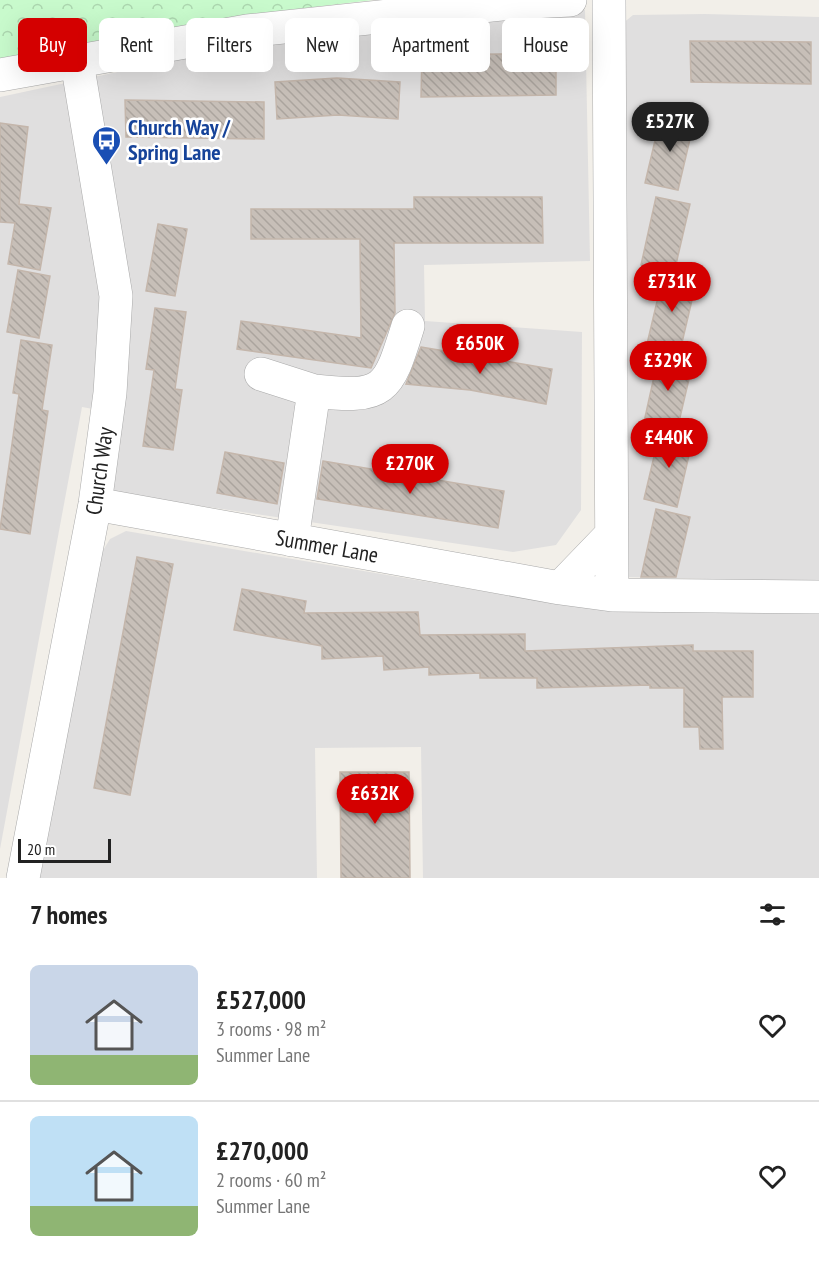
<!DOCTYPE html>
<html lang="en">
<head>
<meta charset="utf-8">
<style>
  body { margin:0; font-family:"PT Sans Narrow",sans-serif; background:#f2f2f2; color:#222; height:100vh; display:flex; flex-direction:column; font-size:22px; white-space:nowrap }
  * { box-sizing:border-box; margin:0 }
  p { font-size:20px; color:#767676 }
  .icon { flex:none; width:33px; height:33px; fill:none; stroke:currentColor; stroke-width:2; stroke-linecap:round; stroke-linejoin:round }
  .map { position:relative; height:878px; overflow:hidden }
  .side { display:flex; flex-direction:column; background:#fff; flex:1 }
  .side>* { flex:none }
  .hud { position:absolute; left:18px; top:18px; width:783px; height:54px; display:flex; gap:12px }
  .scale { position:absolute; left:18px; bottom:15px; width:93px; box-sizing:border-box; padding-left:6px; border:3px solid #222; border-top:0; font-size:16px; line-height:21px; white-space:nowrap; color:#222; -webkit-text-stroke:4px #fff; paint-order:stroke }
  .price { position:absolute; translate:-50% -51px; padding:0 14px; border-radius:21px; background:#d40000; color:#fff; font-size:20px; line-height:39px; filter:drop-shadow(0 2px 3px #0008) }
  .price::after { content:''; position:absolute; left:50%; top:36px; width:18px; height:14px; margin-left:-9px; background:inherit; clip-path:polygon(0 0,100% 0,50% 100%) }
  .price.active { background:#222; color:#fff }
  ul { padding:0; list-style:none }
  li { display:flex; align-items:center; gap:18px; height:150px; padding:0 30px }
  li+li { border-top:2px solid #e0e0e0 }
  li span { display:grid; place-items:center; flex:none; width:168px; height:120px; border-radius:9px; color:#555 }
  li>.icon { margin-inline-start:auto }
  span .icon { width:72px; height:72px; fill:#fffc; stroke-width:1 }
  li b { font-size:26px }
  h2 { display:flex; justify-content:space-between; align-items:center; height:72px; padding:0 30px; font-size:26px }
  .chip { padding:0 21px; border-radius:9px; background:#fff; box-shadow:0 6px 24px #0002; font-size:21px; line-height:54px }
  .chip.active { background:#d40000; color:#fff }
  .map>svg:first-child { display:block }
  .residential { fill:#e0dfdf }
  .park { fill:url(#park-crowns) }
  .building { fill:url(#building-back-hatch); stroke:#c4b6ab; stroke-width:1.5 }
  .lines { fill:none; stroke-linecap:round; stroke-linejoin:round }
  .minor-casing { stroke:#a9a9a9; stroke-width:34 }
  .minor { stroke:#fff; stroke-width:33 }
  .labels { text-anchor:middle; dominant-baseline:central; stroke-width:5; stroke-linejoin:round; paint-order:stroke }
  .transit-label { font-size:22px; font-weight:bold; fill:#164399; stroke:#fff; text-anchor:start }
  .street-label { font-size:22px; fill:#222; stroke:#fff }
</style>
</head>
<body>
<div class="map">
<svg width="819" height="878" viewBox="0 0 819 878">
  <defs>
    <pattern id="park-crowns" width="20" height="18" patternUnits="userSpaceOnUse" patternTransform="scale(1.5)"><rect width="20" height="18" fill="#c8facc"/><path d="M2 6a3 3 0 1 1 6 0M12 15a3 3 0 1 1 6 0" fill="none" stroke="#acd6af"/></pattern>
    <pattern id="building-back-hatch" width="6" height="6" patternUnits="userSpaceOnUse" patternTransform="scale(1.5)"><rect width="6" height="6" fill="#c7bfb8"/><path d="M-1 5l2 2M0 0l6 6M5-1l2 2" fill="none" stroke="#aba49e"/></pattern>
  </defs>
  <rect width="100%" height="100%" fill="#f2efe9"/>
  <!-- residential -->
  <path class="residential" d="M585,10l5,251 -166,4 1,56 157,11 -1,178 -25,35 -43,7 -406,-60 14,-78 -39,-7 -82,442v-752l272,-58z
    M705,14l114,3v861h-396l-2,-131 -106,1 2,130h-280l59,-316 14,-23 16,-8 439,74 142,6 1,-32 -82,-2 -4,-553 11,-9z"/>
  <!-- park -->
  <path class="park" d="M0,0h373l-92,11 -281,51z"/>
  <!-- building -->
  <path class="building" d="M690,41l121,1v42l-120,-2z
    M500,54h56v41l-135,2 1,-42z
    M337,78l63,4 -2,37 -60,-4 -61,4 -2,-37z
    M125,100l139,2v37l-138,-2z
    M661,115l33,7 -16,68 -33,-7z
    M0,123l28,4 -9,77 32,4 -11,62 -32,-6 7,-41 -15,-1z
    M414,197h128l1,46h-149l1,70 -24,55 -134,-19 4,-28 120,17 -1,-99h-109v-30h163z
    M656,197l34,7 -16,69 -33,-8z
    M158,224l29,5 -12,67 -29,-5z
    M18,270l32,6 -11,62 -32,-6z
    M663,276l33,7 -16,68 -33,-7z
    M155,308l31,4 -11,77 7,1 -9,60 -30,-4 11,-76 -8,-1z
    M21,340l31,5 -10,65 6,1 -18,123 -30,-5 19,-135 -6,-1z
    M421,347l131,22 -6,35 -76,-14 -64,-6z
    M659,354l34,8 -16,68 -33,-8z
    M660,431l33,7 -16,69 -33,-8z
    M225,452l59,11 -7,41 -60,-11z
    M323,461l181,30 -6,37 -181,-29z
    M656,509l34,8 -14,60h-35z
    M137,557l36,7 -43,231 -36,-7z
    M242,589l64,12 -2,12 114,-1 2,23 105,-1v17l168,-6v6h60v46h-31l1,52h-23l-1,-22h-15v-39h-34v-3l-113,3v-10h-57v-5l-51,2v-8l-45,3 -1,-14 -61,3v-13l-88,-16z
    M340,772h69l1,106h-69z"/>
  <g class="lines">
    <defs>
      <path id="minor" d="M609,0l3,595
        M0,75l247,-44 264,-28 59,-3
        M261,374l53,17 -22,149
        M314,391c71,8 74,0 94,-65
        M95,504l465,84 52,7 207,2
        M560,588l51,-53
        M23,878l72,-374 15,-111 6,-97 -39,-234"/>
    </defs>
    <!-- minor casing -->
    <use href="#minor" class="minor-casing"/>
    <!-- minor -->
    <use href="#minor" class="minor"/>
  </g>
  <!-- icons -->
  <defs>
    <symbol id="bus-pin" viewBox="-11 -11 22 30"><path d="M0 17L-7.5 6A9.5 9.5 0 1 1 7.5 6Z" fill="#1a4fb4" stroke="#fff"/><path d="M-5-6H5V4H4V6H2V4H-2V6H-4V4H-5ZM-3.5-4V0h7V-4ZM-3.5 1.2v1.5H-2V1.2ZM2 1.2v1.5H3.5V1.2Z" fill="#fff"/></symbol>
  </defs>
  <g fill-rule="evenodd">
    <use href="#bus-pin" x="90" y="124" width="33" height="45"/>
  </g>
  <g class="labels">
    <!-- transit labels -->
    <g class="transit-label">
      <text x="128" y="127">Church Way /<tspan x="128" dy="25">Spring Lane</tspan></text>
    </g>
    <!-- street labels -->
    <g class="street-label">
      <text transform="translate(99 471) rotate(-82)">Church Way</text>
      <text transform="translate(327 546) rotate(10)">Summer Lane</text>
    </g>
  </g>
</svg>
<div class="scale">20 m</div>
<b class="price active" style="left:670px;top:153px">£527K</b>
<b class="price" style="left:672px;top:313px">£731K</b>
<b class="price" style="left:480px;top:375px">£650K</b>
<b class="price" style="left:668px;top:392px">£329K</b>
<b class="price" style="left:669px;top:469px">£440K</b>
<b class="price" style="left:410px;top:495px">£270K</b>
<b class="price" style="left:375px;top:825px">£632K</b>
<div class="hud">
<a class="chip active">Buy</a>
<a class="chip">Rent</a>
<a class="chip">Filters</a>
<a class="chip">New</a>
<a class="chip">Apartment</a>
<a class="chip">House</a>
</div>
</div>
<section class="side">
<h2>7 homes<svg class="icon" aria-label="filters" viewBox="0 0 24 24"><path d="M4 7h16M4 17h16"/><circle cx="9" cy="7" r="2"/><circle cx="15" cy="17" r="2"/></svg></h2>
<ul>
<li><span style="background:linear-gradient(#c9d6e8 75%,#8fb573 0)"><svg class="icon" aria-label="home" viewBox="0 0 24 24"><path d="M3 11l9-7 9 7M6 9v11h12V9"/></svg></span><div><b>£527,000</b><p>3 rooms · 98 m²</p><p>Summer Lane</p></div><svg class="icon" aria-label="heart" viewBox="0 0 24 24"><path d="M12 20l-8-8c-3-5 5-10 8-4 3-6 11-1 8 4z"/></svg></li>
<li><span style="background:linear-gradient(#bfe0f5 75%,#8fb573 0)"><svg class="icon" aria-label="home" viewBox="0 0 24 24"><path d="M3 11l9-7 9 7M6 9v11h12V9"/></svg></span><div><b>£270,000</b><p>2 rooms · 60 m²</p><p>Summer Lane</p></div><svg class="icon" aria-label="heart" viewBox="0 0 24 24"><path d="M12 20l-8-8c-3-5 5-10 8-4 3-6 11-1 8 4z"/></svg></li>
</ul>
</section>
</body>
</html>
